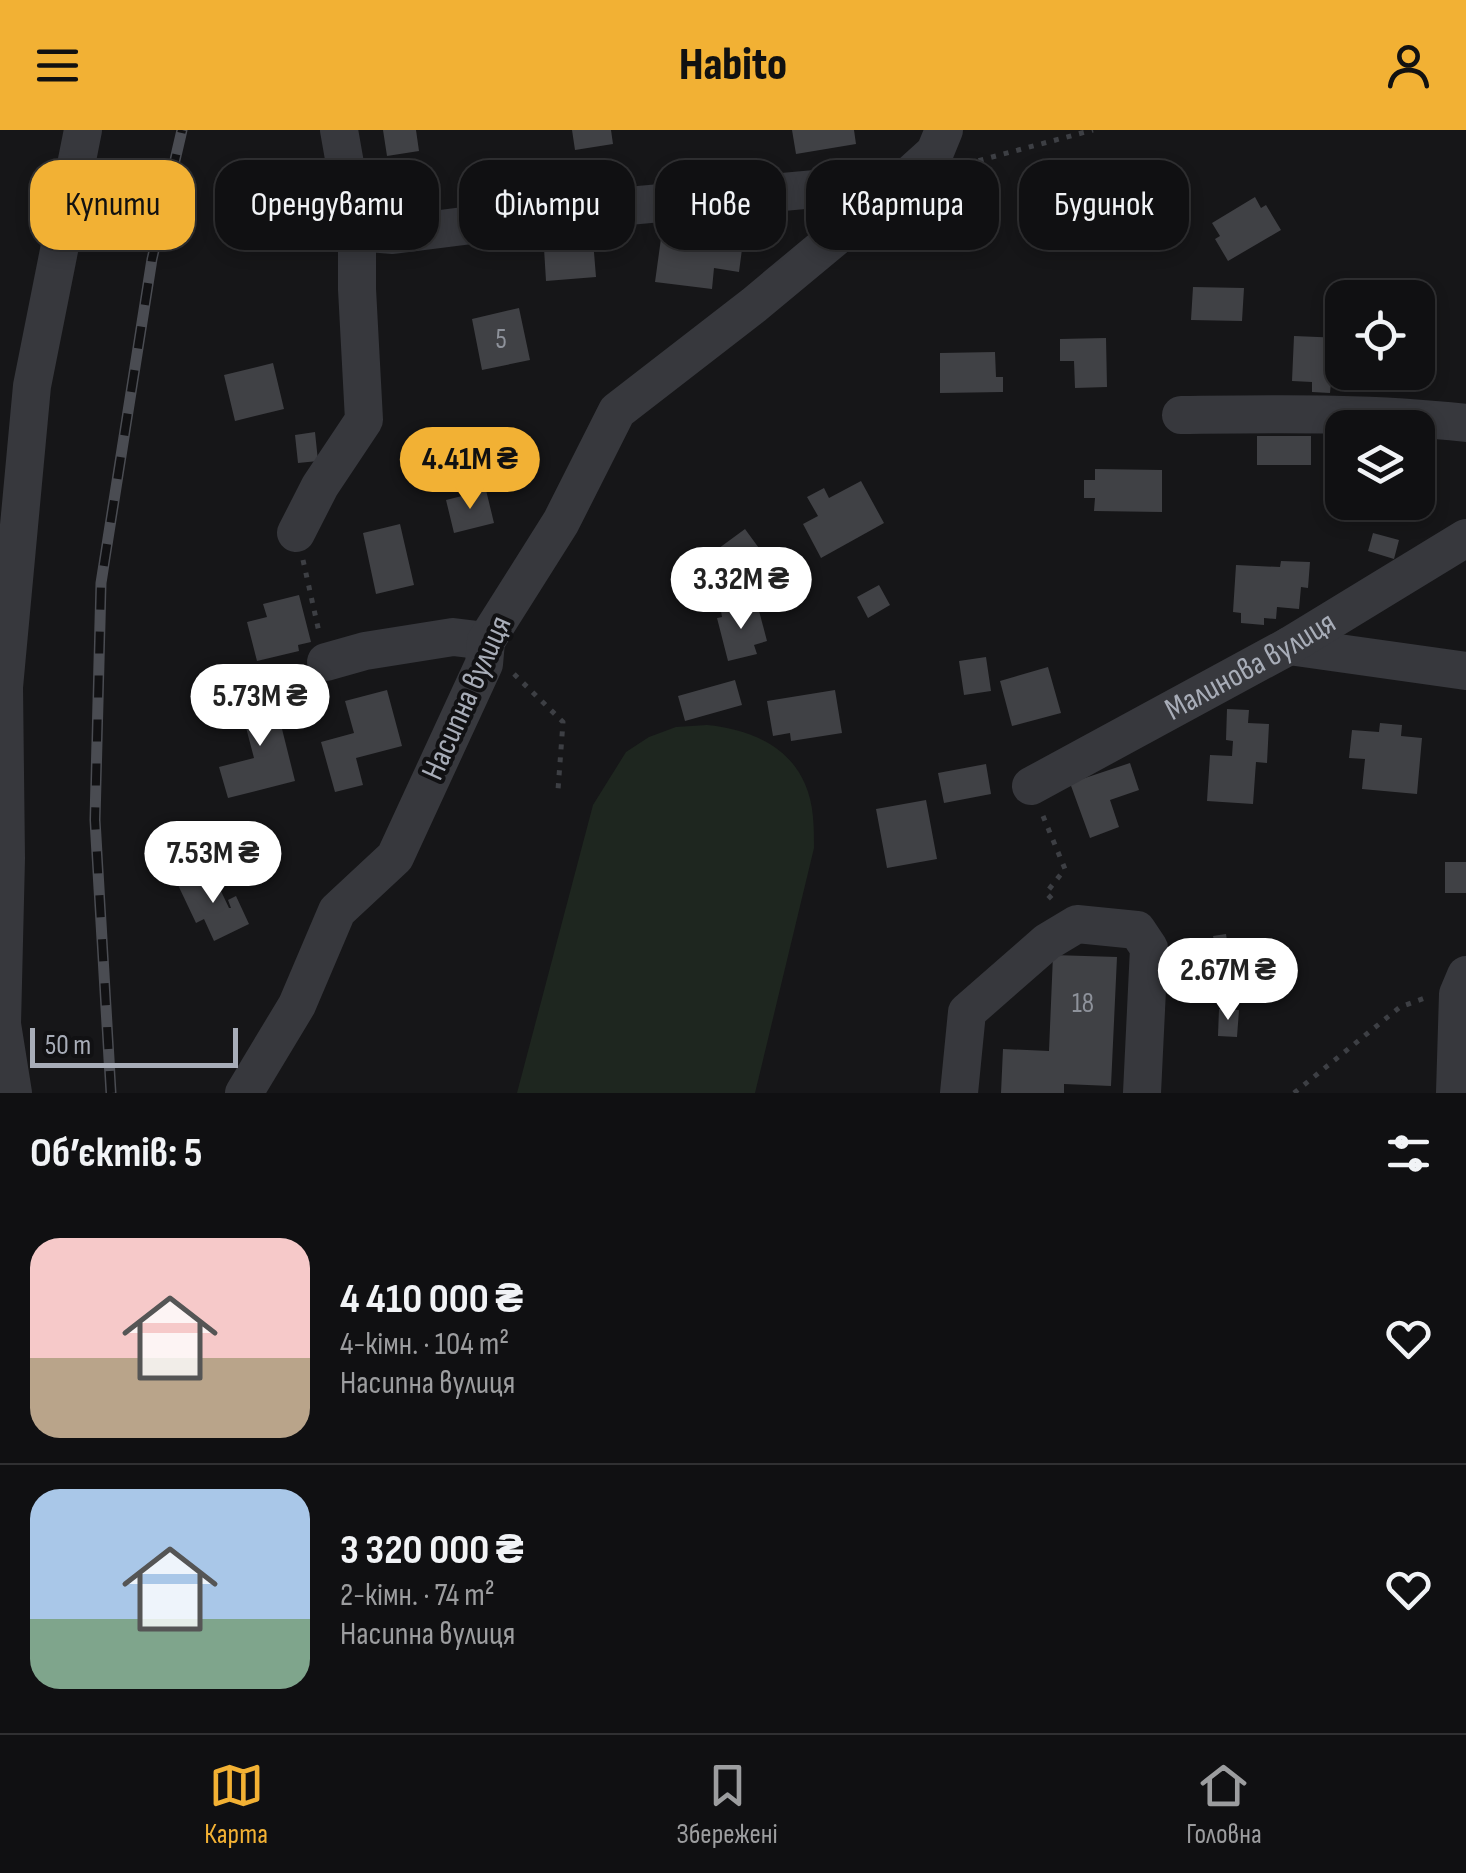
<!DOCTYPE html>
<html lang="uk">
<head>
<meta charset="utf-8">
<style>
  body { margin:0; font-family:"Sofia Sans Condensed",sans-serif; background:#1e1e20; color:#f1f3f6; height:100vh; display:flex; flex-direction:column; font-size:38px; white-space:nowrap }
  * { box-sizing:border-box; margin:0 }
  p { font-size:32px; color:#9c9d9f }
  .icon { flex:none; width:55px; height:55px; fill:none; stroke:currentColor; stroke-width:2; stroke-linecap:round; stroke-linejoin:round }
  .map { position:relative; height:963px; overflow:hidden }
  .panel { display:flex; flex-direction:column; background:#101012; flex:1 }
  .panel>* { flex:none }
  .top-card { position:absolute; left:30px; top:30px; width:1408px; height:90px; display:flex; gap:20px }
  .fabs { position:absolute; left:1325px; top:150px; display:grid; gap:20px }
  .fabs a { display:grid; place-items:center; width:110px; height:110px; border-radius:20px; background:#101012; box-shadow:0 5px 15px #0003,0 0 0 2px #303032; font-size:50px }
  .scale { position:absolute; left:30px; bottom:25px; width:208px; box-sizing:border-box; padding-left:10px; border:5px solid #a8adb8; border-top:0; font-size:28px; line-height:35px; white-space:nowrap; color:#a8adb8; -webkit-text-stroke:8px #111113; paint-order:stroke }
  .price { position:absolute; translate:-50% -85px; padding:0 22px; border-radius:35px; background:#fff; color:#222; font-size:32px; line-height:65px; filter:drop-shadow(0 2px 5px #0008) }
  .price::after { content:''; position:absolute; left:50%; top:60px; width:30px; height:22px; margin-left:-15px; background:inherit; clip-path:polygon(0 0,100% 0,50% 100%) }
  .price.selected { background:#f2b134; color:#111 }
  ul { padding:0; list-style:none }
  li { display:flex; align-items:center; gap:30px; height:250px; padding:0 30px }
  li+li { border-top:2px solid #303032 }
  li span { display:grid; place-items:center; flex:none; width:280px; height:200px; border-radius:30px; color:#555 }
  li>.icon { margin-inline-start:auto }
  span .icon { width:120px; height:120px; fill:#fffc; stroke-width:1 }
  li b { font-size:42px }
  h2 { display:flex; justify-content:space-between; align-items:center; height:120px; padding:0 30px; font-size:42px }
  .pill { padding:0 35px; border-radius:30px; background:#101012; box-shadow:0 5px 15px #0003,0 0 0 2px #303032; font-size:35px; line-height:90px }
  .pill.selected { background:#f2b134; color:#111 }
  header { display:flex; justify-content:space-between; align-items:center; height:130px; padding:0 30px; background:#f2b134; color:#111; font-size:45px; font-weight:800 }
  .menu { display:flex; justify-content:space-around; align-items:center; height:140px; border-top:2px solid #303032; background:#101012; font-size:28px; color:#9c9d9f }
  .menu a { display:grid; justify-items:center; gap:5px }
  .menu .selected { color:#f2b134 }
  .map>svg:first-child { display:block }
  .pitch { fill:#1e261f }
  .building { fill:#404145 }
  .lines { fill:none; stroke-linecap:round; stroke-linejoin:round }
  .path { stroke:#3d3f44; stroke-width:5; stroke-dasharray:5 8; stroke-linecap:butt }
  .minor { stroke:#37383d; stroke-width:38 }
  .rail-casing { stroke:#4a4c52; stroke-width:11 }
  .rail { stroke:#111113; stroke-width:8; stroke-dasharray:22; stroke-linecap:butt }
  .labels { text-anchor:middle; dominant-baseline:central; stroke-width:8; stroke-linejoin:round; paint-order:stroke }
  .number-label { font-size:28px; fill:#8e929b }
  .street-label { font-size:32px; fill:#a8adb8; stroke:#111113 }
</style>
</head>
<body>
<header><svg class="icon" aria-label="menu" viewBox="0 0 24 24"><path d="M4 6h16M4 12h16M4 18h16"/></svg>Habito<svg class="icon" aria-label="person" viewBox="0 0 24 24"><circle cx="12" cy="8" r="4"/><path d="M4 21q1-7 8-7t8 7"/></svg></header>
<div class="map">
<svg width="1466" height="963" viewBox="0 0 1466 963">
  <rect width="100%" height="100%" fill="#161618"/>
  <!-- pitch -->
  <path class="pitch" d="M707,595c40,4 81,19 98,59 9,20 9,43 9,64l-59,245h-238l76,-288 33,-53 23,-15 27,-10z"/>
  <!-- building -->
  <path class="building" d="M383,0h33l3,21 -32,5z
    M572,0h39l2,14 -38,6z
    M792,0h62l2,14 -60,10z
    M1255,67l6,11 5,-3 15,25 -53,31 -13,-22 5,-3 -8,-13z
    M663,94l81,10 -5,38 -25,-4 -2,21 -57,-7z
    M592,98l4,49 -50,4 -3,-49z
    M1193,157l51,1 -2,33 -51,-1z
    M519,178l11,52 -48,10 -10,-51z
    M1294,206l48,2v34h5l-1,11 -15,-1 -1,11 -18,-1v-10l-20,-1z
    M1106,208l1,49 -32,1 -1,-27h-14v-22z
    M995,222l1,25h7v15l-63,1v-40z
    M273,233l11,46 -49,12 -11,-46z
    M315,302l3,29 -20,2 -3,-28z
    M1257,306h54v29h-54z
    M1095,339l67,1v42l-68,-1 1,-13h-11v-18h11z
    M861,351l23,42 -63,35 -18,-34 15,-8 -11,-19 17,-9 5,10z
    M486,360l8,33 -40,10 -8,-33z
    M400,394l14,61 -38,9 -13,-61z
    M745,399l19,26 -17,11 6,7 -34,24 -23,-32z
    M1373,403l26,7 -5,19 -26,-8z
    M1281,431l29,1 -2,26 -7,-1 -2,22 -22,-2 -1,12 -12,-1v7l-23,-2v-10l-8,-1 3,-47 44,2z
    M879,455l11,20 -22,13 -11,-21z
    M299,465l12,47 -13,3 1,6 -42,10 -10,-39 20,-5 -4,-13z
    M743,475l2,5 13,-3 9,34 -13,4 3,9 -29,7 -11,-43 5,-1 -1,-6z
    M986,527l5,34 -27,4 -5,-34z
    M1048,537l13,46 -49,13 -12,-45z
    M735,550l7,25 -57,16 -7,-25z
    M272,559l23,92 -67,17 -9,-31 35,-9 -16,-61z
    M387,560l15,56 -46,12 7,27 -28,7 -14,-50 33,-9 -9,-32z
    M835,560l7,43 -51,8 -1,-8 -17,3 -6,-35z
    M1227,579l22,1 -1,13 21,1 -2,39 -11,-1 -3,42 -46,-3 3,-46 22,1 1,-15 -7,-1z
    M1380,593l22,2 -1,11 21,2 -5,56 -55,-5 3,-30 -16,-1 3,-28 27,2z
    M1130,633l9,27 -29,10 9,27 -29,11 -20,-55z
    M986,634l5,30 -47,9 -6,-30z
    M926,670l11,59 -50,9 -11,-59z
    M183,712l7,15 19,-10 8,16 -39,19 -14,-31z
    M1445,732h21v31h-21z
    M211,740l18,38h2l-3,-8 8,-4 13,28 -35,17 -10,-22 -8,4 -18,-38z
    M1226,804l2,13 -12,2 -3,-13z
    M1053,825l64,2 -6,129 -47,-2v9h-63l2,-44 46,2z
    M1219,879l20,1 -2,27 -19,-1z"/>
  <g class="lines">
    <!-- path -->
    <path class="path" d="M966,34l127,-34
      M303,430l16,72
      M514,544l49,48 -5,68
      M1043,686l22,53 -19,24 8,8
      M1294,963l106,-86 25,-9"/>
    <!-- minor -->
    <g class="minor">
      <path d="M357,102l36,3 213,-27 297,-27"/>
      <path d="M1181,285c95,-1 191,-3 285,8"/>
      <path d="M296,403l24,-47 44,-66 -7,-131v-57l-18,-102"/>
      <path d="M1289,516l177,25"/>
      <path d="M326,532l39,-11 88,-14 33,4"/>
      <path id="s1" d="M1031,656l258,-140 177,-108"/>
      <path d="M13,963l-11,-69 4,-166 -2,-171 28,-301 51,-256"/>
      <path d="M244,963l53,-88 40,-94 58,-54 89,-193 2,-23 75,-119 56,-111 137,-106 149,-124 32,-29 9,-22"/>
      <path d="M959,963l8,-81 80,-70 30,-18 60,6 12,18 -7,145"/>
      <path d="M1455,963l3,-99 8,-19"/>
    </g>
    <defs>
      <path id="rail" d="M111,963l-16,-273 6,-237 51,-324 30,-129"/>
    </defs>
    <!-- rail casing -->
    <use href="#rail" class="rail-casing"/>
    <!-- rail -->
    <use href="#rail" class="rail"/>
  </g>
  <g class="labels">
    <!-- number labels -->
    <g class="number-label">
      <text x="501" y="209">5</text>
      <text x="1083" y="873">18</text>
    </g>
    <!-- street labels -->
    <g class="street-label">
      <text stroke="none"><textPath href="#s1" startOffset="250">Малинова вулиця</textPath></text>
      <text transform="translate(467 568) rotate(-66)">Насипна вулиця</text>
    </g>
  </g>
</svg>
<div class="fabs">
<a><svg class="icon" aria-label="locate" viewBox="0 0 24 24"><circle cx="12" cy="12" r="6"/><path d="M12 2v4M12 18v4M2 12h4M18 12h4"/></svg></a>
<a><svg class="icon" aria-label="layers" viewBox="0 0 24 24"><path d="M12 4l9 5-9 5-9-5zM3 14l9 5 9-5"/></svg></a>
</div>
<div class="scale">50 m</div>
<b class="price selected" style="left:470px;top:382px">4.41M ₴</b>
<b class="price" style="left:741px;top:502px">3.32M ₴</b>
<b class="price" style="left:260px;top:619px">5.73M ₴</b>
<b class="price" style="left:213px;top:776px">7.53M ₴</b>
<b class="price" style="left:1228px;top:893px">2.67M ₴</b>
<div class="top-card">
<a class="pill selected">Купити</a>
<a class="pill">Орендувати</a>
<a class="pill">Фільтри</a>
<a class="pill">Нове</a>
<a class="pill">Квартира</a>
<a class="pill">Будинок</a>
</div>
</div>
<section class="panel">
<h2>Об’єктів: 5<svg class="icon" aria-label="filters" viewBox="0 0 24 24"><path d="M4 7h16M4 17h16"/><circle cx="9" cy="7" r="2"/><circle cx="15" cy="17" r="2"/></svg></h2>
<ul>
<li><span style="background:linear-gradient(#f6c9c9 60%,#b9a48a 0)"><svg class="icon" aria-label="home" viewBox="0 0 24 24"><path d="M3 11l9-7 9 7M6 9v11h12V9"/></svg></span><div><b>4 410 000 ₴</b><p>4-кімн. · 104 m²</p><p>Насипна вулиця</p></div><svg class="icon" aria-label="heart" viewBox="0 0 24 24"><path d="M12 20l-8-8c-3-5 5-10 8-4 3-6 11-1 8 4z"/></svg></li>
<li><span style="background:linear-gradient(#a9c7e8 65%,#7fa58c 0)"><svg class="icon" aria-label="home" viewBox="0 0 24 24"><path d="M3 11l9-7 9 7M6 9v11h12V9"/></svg></span><div><b>3 320 000 ₴</b><p>2-кімн. · 74 m²</p><p>Насипна вулиця</p></div><svg class="icon" aria-label="heart" viewBox="0 0 24 24"><path d="M12 20l-8-8c-3-5 5-10 8-4 3-6 11-1 8 4z"/></svg></li>
</ul>
</section>
<nav class="menu">
<a class="selected"><svg class="icon" aria-label="map" viewBox="0 0 24 24"><path d="M3 6l6-2 6 2 6-2v14l-6 2-6-2-6 2zM9 4v14M15 6v14"/></svg>Карта</a>
<a><svg class="icon" aria-label="saved" viewBox="0 0 24 24"><path d="M7 4h10v16l-5-4-5 4z"/></svg>Збережені</a>
<a><svg class="icon" aria-label="home" viewBox="0 0 24 24"><path d="M3 11l9-7 9 7M6 9v11h12V9"/></svg>Головна</a>
</nav>
</body>
</html>
